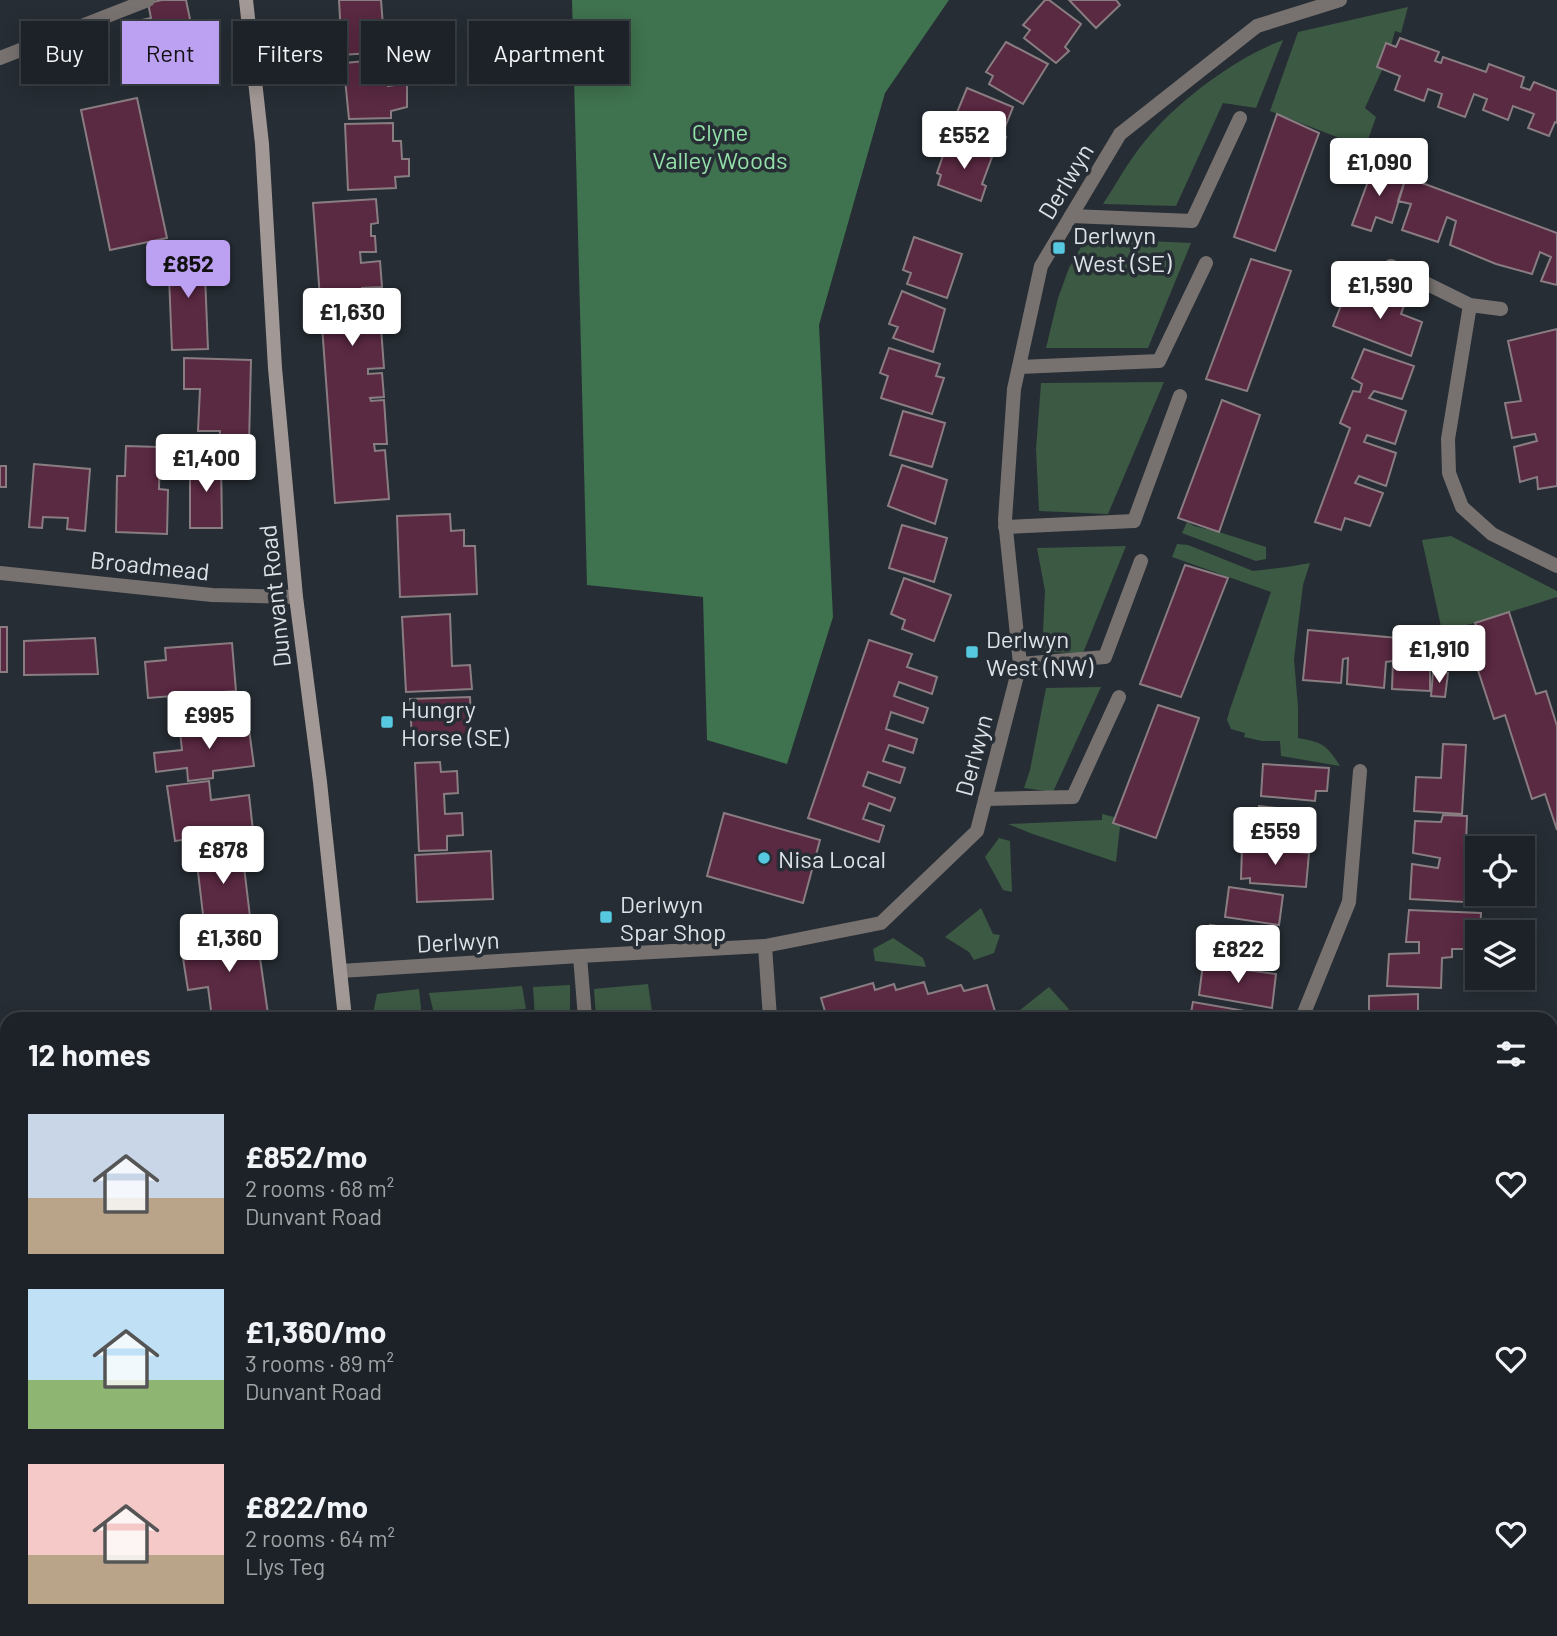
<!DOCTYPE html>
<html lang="en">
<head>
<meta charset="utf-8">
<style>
  body { margin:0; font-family:Barlow,sans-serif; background:#252a2f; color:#f1f3f6; height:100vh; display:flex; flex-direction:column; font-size:26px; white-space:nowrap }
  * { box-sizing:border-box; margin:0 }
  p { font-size:23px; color:#a0a4a7 }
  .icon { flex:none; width:38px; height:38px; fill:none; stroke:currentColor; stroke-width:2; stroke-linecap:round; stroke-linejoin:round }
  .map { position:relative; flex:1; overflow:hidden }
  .panel { position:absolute; left:0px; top:1012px; width:1558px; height:625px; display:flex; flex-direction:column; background:#1c2227; border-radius:21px 21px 0 0; box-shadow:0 4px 18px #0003,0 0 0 2px #3a3f44 }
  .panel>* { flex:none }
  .banner { position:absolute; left:21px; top:21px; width:700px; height:63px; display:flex; gap:14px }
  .fabs { position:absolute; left:1465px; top:836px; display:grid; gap:14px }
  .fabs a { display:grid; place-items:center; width:70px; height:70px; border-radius:0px; background:#1c2227; box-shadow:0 4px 18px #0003,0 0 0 2px #3a3f44; font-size:35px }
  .price { position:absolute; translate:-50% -60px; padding:0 16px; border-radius:7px; background:#fff; color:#222; font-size:23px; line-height:46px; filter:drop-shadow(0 2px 4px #0008) }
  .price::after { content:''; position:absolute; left:50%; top:42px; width:21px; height:16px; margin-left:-10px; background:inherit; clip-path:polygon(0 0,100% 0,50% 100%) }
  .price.current { background:#bca0f2; color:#111 }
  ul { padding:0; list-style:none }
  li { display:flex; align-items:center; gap:21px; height:175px; padding:0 28px }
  li span { display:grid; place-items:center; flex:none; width:196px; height:140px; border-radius:0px; color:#555 }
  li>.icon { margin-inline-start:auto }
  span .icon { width:84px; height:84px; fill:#fffc; stroke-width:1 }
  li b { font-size:30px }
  h2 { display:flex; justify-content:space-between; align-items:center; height:84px; padding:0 28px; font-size:30px }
  .chip { padding:0 24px; border-radius:0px; background:#1c2227; box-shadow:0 4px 18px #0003,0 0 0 2px #3a3f44; font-size:24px; line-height:63px }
  .chip.current { background:#bca0f2; color:#111 }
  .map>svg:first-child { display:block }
  .green { fill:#3c5944 }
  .forest { fill:#3f724e }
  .building { fill:#5a2942; stroke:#897d82; stroke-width:2 }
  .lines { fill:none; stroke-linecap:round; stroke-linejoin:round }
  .service { stroke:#777270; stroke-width:14 }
  .minor { stroke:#777270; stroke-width:14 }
  .tertiary { stroke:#777270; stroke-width:14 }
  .secondary { stroke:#a29996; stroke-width:14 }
  .poi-dot { fill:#56c9e1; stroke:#262d34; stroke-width:2.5 }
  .labels { text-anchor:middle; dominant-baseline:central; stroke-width:7; stroke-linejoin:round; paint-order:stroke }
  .park-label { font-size:24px; fill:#93e1a9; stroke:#262d34 }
  .street-label { font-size:24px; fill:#dde2e7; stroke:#262d34 }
  .poi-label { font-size:24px; fill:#dde2e7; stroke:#262d34; text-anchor:start }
</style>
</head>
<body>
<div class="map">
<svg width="1557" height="1636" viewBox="0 0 1557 1636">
  <rect width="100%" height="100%" fill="#262d34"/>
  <!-- green -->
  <path class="green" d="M1408,7l-7,26 -6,-2 -4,15 -6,-2 -8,23 5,3 -17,38 11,9 -11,31 -95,-37 28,-79z
    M1283,40l-27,68 -33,-5 -47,103 -73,-2c14,-21 26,-44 42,-63 31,-39 91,-84 138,-101z
    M1086,238l105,5 -43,105h-102l12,-50 11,-30z
    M1164,382l-56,132 -69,-3 -3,-62 5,-66z
    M1187,522l7,4 25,6 47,15v12l-10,2 -74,-28z
    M1451,536l106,55v6l-82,26 -33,8 -20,-91z
    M1177,544l11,1 65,26 34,-4 23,-4 -7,22 -9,74 4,48v31c24,4 29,7 42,28l-59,-10 -1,-15h-18l-18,-4 1,-4 -14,-4 -4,-9 3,-11 41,-117 -99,-35z
    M1126,546l-43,107 -41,-1 3,-61 -8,-43z
    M1101,687l-48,105 -29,-4 6,-18 16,-82z
    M1102,814l12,3 -1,6 7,3 -4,36 -86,-29 -22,-9 94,-4z
    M999,838l11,3 2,51 -9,-2 -18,-33z
    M981,908l12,26 7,1 -6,18 -20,7 -5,-8 -24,-15z
    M893,938l30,20 3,9 -51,-6 -2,-12z
    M648,984l5,34h-57l-2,-29z
    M570,985v33h-35l-2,-31z
    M522,986l4,23 -92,5 -5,-21z
    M1049,987l20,22 -11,9h-33l-5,-8z
    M419,989l3,29h-50l5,-24z"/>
  <!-- forest -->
  <path class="forest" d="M572,0h377l-64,93 -66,232 14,292 -46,147 -80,-24 -4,-143 -116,-12z"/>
  <!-- building -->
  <path class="building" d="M162,0h24l15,72 -55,11 -2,-10 -11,3 -7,-33 16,-3 -5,-19 14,-3 -3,-15z
    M339,0h42l4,52 -43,3z
    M1045,0h4l32,24 -16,23 4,4 -13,12 -32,-25 6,-8 -7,-5z
    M1069,0h47l4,5 -24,23z
    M1400,38l39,14 -4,9 6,2 2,-6 43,15 3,-8 35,13 -3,10 9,3 4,-8 23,9v32l-2,-1 -6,14 -21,-8 6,-14 -21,-8 -5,14 -25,-10 4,-11 -13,-5 -9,23 -27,-10 4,-13 -14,-5 -4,12 -29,-11 5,-14 -23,-9 9,-24 10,4z
    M1006,42l42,22 -25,40 -34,-20 4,-8 -7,-4z
    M386,59l2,27 19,-3v24l-16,4v7l-42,1 -4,-40 -12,-1v-9h12v-6z
    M967,88l46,19 -11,28 4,2 -7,16 -50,-21z
    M137,98l30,140 -57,12 -29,-140z
    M1277,114l42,19 -44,118 -41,-14z
    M393,123v18h8l1,18h7v17l-14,1 1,11 -48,2 -3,-66z
    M948,141l44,16 -10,27 4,2 -5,15 -43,-16 3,-10 -4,-2z
    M1374,165l32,12 -14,46 -16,-6 -5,14 -19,-6z
    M1406,177l151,56v52l-16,-4 10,-24 -11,-5 -8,22 -36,-10 -46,-19 6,-24 -9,-4 -9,25 -36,-12 9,-26 -13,-3z
    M376,199l2,24 -7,1v12h4l1,16h-16l1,11 19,-2 2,26 -20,1 1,14 16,-1 5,67 -16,1v5l14,-1 2,24 -14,1 1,3 13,-1 3,44h-13l1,7 10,-1 4,49 -54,4 -22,-300z
    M914,237l48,17 -15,44 -40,-14 4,-11 -8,-3z
    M204,251l4,98 -36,1 -4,-98z
    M1251,259l40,12 -44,120 -41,-12z
    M1376,286l31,11 -6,17 21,8 -11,34 -78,-30 12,-31 24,9z
    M902,291l43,18 -12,43 -40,-14 5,-11 -9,-3z
    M1557,329v157l-19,3 -1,-12 -17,5 -6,-35 23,-6 -2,-7 -23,4 -7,-35 16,-2 -13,-60z
    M889,348l51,16 -4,12 8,2 -12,36 -51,-16 7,-22 -8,-3z
    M1364,349l50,17 -12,33 -28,-8 -5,7 37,13 -11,33 -28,-9 -3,7 32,11 -10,33 -27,-10 -4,7 28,10 -13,33 -25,-8 -4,12 -26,-8 35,-94 -10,-5 13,-32 7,1 2,-8 -10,-6z
    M184,358l67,2 -2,84 -30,-1 1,-12h-22l2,-42h-16z
    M1222,400l38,15 -41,117 -41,-14z
    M903,411l42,12 -13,44 -42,-12z
    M126,446l34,1 -1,42 9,1 -1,44 -51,-2 1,-56h8z
    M190,459h31l1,69h-32z
    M34,464l56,5 -5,62 -18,-2 1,-11 -25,-1 -1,11 -13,-1z
    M902,465l45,15 -12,44 -47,-18z
    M0,466h6v21h-6z
    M450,514l1,17 13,-1v16h11l2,48 -77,3 -3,-81z
    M902,525l45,13 -13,44 -45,-14z
    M1185,565l43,13 -47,119 -41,-13z
    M904,578l47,17 -17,46 -32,-12 3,-9 -14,-6z
    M1509,612l27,82 10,-3 11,35v104l-12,-36 -13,5 -27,-84 -11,4 -23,-70 12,-4 -8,-22z
    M450,614l2,52 18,-1 2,24 -66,3 -4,-75z
    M0,627h7v45h-7z
    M1308,630l135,12 -2,23 -11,-2v28l-38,-2 1,-28 -7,1 -2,26 -37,-4 1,-26 -5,1 -2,24 -38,-3z
    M95,638l3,36 -74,1v-34z
    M869,640l43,14 -5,13 30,10 -5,17 -33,-12 -5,14 34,12 -5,15 -32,-11 -5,17 31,10 -4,14 -24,-8 -6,16 22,7 -5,15 -32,-11 -5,14 32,12 -5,13 -21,-8 -6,16 21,7 -5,16 -71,-24z
    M232,643l4,48 -88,7 -3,-36 21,-2 -1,-12z
    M1433,673h15l-3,24 -14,-1z
    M470,697l2,42 -60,2 -2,-42z
    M1158,705l41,13 -43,120 -43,-15z
    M248,722l6,44 -41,5v7l-25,3 -1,-13 -31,4 -2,-19 28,-3 -2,-19z
    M1443,744l23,1 -4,69 -48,-3 2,-34 25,1z
    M440,762l1,10 16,-1 1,22 -14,1 1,20 17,-1 1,22 -16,1v14l-28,1 -4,-88z
    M1263,764l66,4 -2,23h-11l-1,10 -54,-5z
    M209,781l2,19 38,-5 4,36 -78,10 -8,-55z
    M1259,806l54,6 -3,33 -53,-4z
    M724,813l96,27 -17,63 -96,-27z
    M1443,815l24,1 -3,86 -54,-3 2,-35 26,4 2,-10 -27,-5 2,-32 26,1z
    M1242,847l67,6 -3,34 -56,-4v-5l-9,1z
    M242,850l8,67 -46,6 -8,-68z
    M491,851l2,48 -76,3 -2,-47z
    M1229,887l54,8 -4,30 -54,-8z
    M1409,910l72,3 -1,20h-3v16h-25v8l-10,1 -1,30 -54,-2 2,-32 30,-1v-11h-13z
    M1210,925l69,9 -4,33 -68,-9z
    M256,930l12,84 -33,4h-23l-4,-31 -20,3 -5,-32 17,-2 -3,-19z
    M1203,964l73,10 -4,34 -73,-13z
    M924,982l4,12 33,-9 3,6 23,-6 10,33h-170l-6,-20 52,-15 2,7 19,-6 2,6z
    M1418,994v24h-49v-22z
    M1193,1002l52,9 -1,7h-54z
    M719,1012l1,6h-53v-1z
    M530,1013l1,5h-58z
    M1557,1043v50l-7,2v-50z
    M1557,1202v40l-7,2v-40z
    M1550,1355h7v41h-7z
    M0,1488l7,53v6h-7z
    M7,1557v72h13l1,5 -21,2v-78z
    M311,1629h37l1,4 -18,3h-19z
    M1297,1629h32l2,7h-33z"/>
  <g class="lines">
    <!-- service -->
    <path class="service" d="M0,58l148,-58
      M1071,216l121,5 48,-103
      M1019,367l140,-6 47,-98
      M1005,527l129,-6 46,-125
      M1020,664l85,-7 36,-96
      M985,799l88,-2 46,-100
      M580,956l5,62
      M889,1636l11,-7"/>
    <!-- minor -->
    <path class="minor" d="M1391,266l79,39 -22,134 1,34 13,34 30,27 65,32
      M1470,305l31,4
      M765,946l5,72
      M1302,1018l47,-116 11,-131
      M1550,1159l7,-2
      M1550,1450h7"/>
    <!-- tertiary -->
    <path class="tertiary" d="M0,573l212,22 84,2
      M340,971l240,-15 185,-10 116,-23 96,-92 43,-167 -15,-144 9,-131 27,-123 79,-132 137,-108 83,-26"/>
    <!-- secondary -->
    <path class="secondary" d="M246,0l16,144 13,224 21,229 24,185 25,236
      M444,1629l1,7"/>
  </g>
  <!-- markers -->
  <g class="poi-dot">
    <rect x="1052" y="241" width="14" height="14" rx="3.5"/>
    <rect x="965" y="645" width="14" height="14" rx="3.5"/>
    <rect x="380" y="715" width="14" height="14" rx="3.5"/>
    <circle cx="764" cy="858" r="7"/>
    <rect x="599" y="910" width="14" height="14" rx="3.5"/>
  </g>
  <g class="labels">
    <!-- park labels -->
    <g class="park-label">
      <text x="720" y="131">Clyne<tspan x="720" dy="28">Valley Woods</tspan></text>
    </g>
    <!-- street labels -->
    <g class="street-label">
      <text transform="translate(1065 181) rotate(-59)">Derlwyn</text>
      <text transform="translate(150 565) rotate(6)">Broadmead</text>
      <text transform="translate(274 596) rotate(-96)">Dunvant Road</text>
      <text transform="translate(973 755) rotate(-75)">Derlwyn</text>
      <text transform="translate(458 941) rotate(-3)">Derlwyn</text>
    </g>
    <!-- poi labels -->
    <g class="poi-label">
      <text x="1073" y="234">Derlwyn<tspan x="1073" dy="28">West (SE)</tspan></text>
      <text x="986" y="638">Derlwyn<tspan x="986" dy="28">West (NW)</tspan></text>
      <text x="401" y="708">Hungry<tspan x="401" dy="28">Horse (SE)</tspan></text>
      <text x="778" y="858">Nisa Local</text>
      <text x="620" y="903">Derlwyn<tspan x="620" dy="28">Spar Shop</tspan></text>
    </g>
  </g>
</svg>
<div class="fabs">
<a><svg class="icon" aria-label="locate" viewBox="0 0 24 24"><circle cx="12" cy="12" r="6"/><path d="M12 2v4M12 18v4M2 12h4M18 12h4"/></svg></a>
<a><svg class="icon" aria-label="layers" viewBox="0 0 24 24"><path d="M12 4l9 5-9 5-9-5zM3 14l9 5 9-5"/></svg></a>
</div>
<b class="price" style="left:964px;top:171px">£552</b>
<b class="price" style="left:1379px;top:198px">£1,090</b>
<b class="price current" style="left:188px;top:300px">£852</b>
<b class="price" style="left:1380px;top:321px">£1,590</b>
<b class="price" style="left:352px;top:348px">£1,630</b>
<b class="price" style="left:206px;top:494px">£1,400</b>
<b class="price" style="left:1439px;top:685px">£1,910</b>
<b class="price" style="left:209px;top:751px">£995</b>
<b class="price" style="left:1275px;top:867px">£559</b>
<b class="price" style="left:223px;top:886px">£878</b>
<b class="price" style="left:229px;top:974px">£1,360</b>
<b class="price" style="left:1238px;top:985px">£822</b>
<div class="banner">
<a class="chip">Buy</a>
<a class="chip current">Rent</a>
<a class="chip">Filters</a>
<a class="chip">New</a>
<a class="chip">Apartment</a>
</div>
<section class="panel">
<h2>12 homes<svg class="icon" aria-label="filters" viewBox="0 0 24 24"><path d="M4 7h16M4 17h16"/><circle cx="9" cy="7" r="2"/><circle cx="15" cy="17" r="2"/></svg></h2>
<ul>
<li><span style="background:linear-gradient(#c9d6e8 60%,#b9a48a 0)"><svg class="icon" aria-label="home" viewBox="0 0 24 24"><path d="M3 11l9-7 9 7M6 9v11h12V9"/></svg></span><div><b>£852/mo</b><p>2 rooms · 68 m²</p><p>Dunvant Road</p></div><svg class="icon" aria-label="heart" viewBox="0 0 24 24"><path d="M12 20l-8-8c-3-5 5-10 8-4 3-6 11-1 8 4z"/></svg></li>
<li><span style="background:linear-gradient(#bfe0f5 65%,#8fb573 0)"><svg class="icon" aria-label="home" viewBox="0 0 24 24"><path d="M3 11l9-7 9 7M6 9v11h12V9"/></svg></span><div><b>£1,360/mo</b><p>3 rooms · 89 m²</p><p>Dunvant Road</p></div><svg class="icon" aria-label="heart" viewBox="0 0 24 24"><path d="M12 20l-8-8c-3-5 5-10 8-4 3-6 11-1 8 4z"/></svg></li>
<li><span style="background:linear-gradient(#f6c9c9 65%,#b9a48a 0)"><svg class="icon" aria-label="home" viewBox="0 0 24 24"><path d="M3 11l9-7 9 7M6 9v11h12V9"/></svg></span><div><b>£822/mo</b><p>2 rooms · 64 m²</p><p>Llys Teg</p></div><svg class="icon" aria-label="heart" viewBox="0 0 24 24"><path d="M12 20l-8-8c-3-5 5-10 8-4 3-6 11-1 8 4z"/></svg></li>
</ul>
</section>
</div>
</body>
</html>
